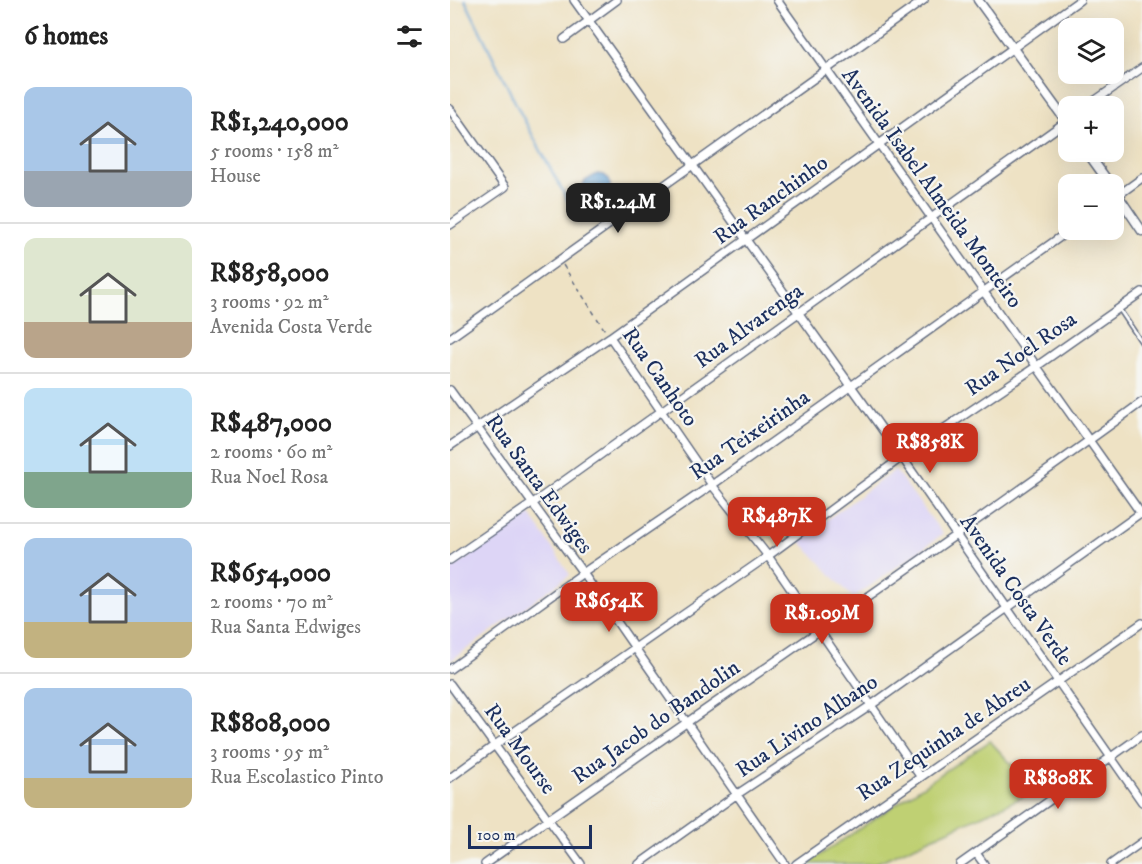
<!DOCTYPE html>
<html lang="en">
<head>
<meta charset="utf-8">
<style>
  body { margin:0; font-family:"IM FELL DW Pica",serif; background:#f6f6f6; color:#222; height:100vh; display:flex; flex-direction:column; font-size:22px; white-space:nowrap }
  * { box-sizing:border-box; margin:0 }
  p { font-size:20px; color:#767676 }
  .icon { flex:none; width:33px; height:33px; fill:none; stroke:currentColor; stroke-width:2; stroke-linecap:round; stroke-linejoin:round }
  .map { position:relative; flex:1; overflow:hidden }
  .drawer { display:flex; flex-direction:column; background:#fff; width:450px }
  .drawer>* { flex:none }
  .tools { position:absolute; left:608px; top:18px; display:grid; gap:12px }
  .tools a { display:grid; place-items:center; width:66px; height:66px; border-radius:12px; background:#fff; box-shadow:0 6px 24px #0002; font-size:30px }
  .scale { position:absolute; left:18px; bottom:15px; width:124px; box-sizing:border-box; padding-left:6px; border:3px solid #1b2f5e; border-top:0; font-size:16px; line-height:21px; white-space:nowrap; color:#1b2f5e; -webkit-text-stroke:4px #f6f6f2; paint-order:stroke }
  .price { position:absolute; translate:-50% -51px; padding:0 14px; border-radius:12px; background:#c8321e; color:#fff; font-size:20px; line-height:39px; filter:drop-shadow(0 2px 3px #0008) }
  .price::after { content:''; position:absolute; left:50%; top:36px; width:18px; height:14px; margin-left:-9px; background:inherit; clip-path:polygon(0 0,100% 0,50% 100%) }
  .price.on { background:#222; color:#fff }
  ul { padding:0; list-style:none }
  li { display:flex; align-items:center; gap:18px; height:150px; padding:0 24px }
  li+li { border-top:2px solid #e0e0e0 }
  li span { display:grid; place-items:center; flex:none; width:168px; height:120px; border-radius:12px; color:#555 }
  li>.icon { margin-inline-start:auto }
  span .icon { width:72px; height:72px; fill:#fffc; stroke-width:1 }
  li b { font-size:26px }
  h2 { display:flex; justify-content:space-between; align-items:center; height:72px; padding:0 24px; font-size:26px }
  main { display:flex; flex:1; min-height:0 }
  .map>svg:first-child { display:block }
  .built { fill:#ddd5f6 }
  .green { fill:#bfd073; stroke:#6d8068; stroke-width:1.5 }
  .water { fill:#62a0d4; stroke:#3e6899; stroke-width:1.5 }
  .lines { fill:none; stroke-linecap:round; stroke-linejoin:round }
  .stream { stroke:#62a0d4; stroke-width:2 }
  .service-casing { stroke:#656e82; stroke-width:6 }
  .minor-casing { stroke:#656e82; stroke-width:10 }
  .tertiary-casing { stroke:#656e82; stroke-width:11 }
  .path { stroke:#656e82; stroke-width:1.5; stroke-dasharray:4.5 4.5; stroke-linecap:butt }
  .service { stroke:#fff; stroke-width:3 }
  .minor { stroke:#fff; stroke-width:7 }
  .tertiary { stroke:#fff; stroke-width:8 }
  .labels { text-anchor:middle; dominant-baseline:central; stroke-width:4.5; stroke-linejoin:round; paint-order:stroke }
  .street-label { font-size:22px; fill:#1b2f5e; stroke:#f6f6f2 }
</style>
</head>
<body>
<main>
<section class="drawer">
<h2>6 homes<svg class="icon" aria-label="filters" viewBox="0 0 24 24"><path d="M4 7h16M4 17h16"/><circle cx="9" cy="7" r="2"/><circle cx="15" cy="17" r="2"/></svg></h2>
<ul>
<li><span style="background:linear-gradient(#a9c7e8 70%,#9aa5b1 0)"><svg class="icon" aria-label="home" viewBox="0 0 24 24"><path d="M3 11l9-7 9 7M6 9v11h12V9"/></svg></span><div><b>R$1,240,000</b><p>5 rooms · 158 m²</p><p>House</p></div></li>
<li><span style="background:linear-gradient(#dfe7d0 70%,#b9a48a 0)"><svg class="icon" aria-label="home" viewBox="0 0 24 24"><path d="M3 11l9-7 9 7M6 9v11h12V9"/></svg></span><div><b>R$858,000</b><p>3 rooms · 92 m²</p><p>Avenida Costa Verde</p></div></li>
<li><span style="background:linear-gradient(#bfe0f5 70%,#7fa58c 0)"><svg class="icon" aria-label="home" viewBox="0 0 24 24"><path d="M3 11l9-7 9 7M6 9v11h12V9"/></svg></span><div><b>R$487,000</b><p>2 rooms · 60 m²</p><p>Rua Noel Rosa</p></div></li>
<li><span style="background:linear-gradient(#a9c7e8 70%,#c2b280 0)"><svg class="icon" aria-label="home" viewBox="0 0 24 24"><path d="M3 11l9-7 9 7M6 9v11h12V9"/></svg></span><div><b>R$654,000</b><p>2 rooms · 70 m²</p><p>Rua Santa Edwiges</p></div></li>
<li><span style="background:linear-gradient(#a9c7e8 75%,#c2b280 0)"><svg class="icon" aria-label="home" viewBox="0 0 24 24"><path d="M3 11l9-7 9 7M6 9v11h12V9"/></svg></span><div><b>R$808,000</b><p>3 rooms · 95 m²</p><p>Rua Escolastico Pinto</p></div></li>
</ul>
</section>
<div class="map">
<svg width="692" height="864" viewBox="0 0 692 864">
  <rect width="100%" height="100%" fill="#f6f6f2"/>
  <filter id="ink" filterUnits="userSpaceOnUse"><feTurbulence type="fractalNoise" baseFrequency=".0167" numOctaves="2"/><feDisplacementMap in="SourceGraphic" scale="12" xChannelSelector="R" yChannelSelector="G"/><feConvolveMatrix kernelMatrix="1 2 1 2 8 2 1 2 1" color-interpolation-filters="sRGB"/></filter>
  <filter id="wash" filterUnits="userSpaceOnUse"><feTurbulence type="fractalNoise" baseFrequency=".008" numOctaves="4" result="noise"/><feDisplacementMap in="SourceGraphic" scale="24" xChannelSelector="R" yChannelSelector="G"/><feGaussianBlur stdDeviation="1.35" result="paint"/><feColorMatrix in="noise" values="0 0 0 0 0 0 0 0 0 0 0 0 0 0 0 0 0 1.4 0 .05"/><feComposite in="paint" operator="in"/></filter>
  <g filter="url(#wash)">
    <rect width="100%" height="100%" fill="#eee2c4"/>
    <!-- built -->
    <path class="built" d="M445,470l48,64 -90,64 -54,-58z
      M80,514l40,61 -120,86v-91z"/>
    <!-- green -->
    <path class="green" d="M540,741l46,50 -162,73h-67z"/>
    <!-- water -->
    <path class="water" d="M147,174l7,1 5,4 3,20 -10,8 -12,3 -1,-10 -8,-11 4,-8z"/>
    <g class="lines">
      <!-- stream -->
      <path class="stream" d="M15,0l55,112 49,91 14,8"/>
    </g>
  </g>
  <g filter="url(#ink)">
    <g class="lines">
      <defs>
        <path id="service" d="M670,310l22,33"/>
        <path id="minor" d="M124,0l328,457 240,345
          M327,0l365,515
          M114,39l53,-39
          M637,106l55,-38
          M0,109l55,78 -55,38
          M663,199l29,-21
          M160,337l102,148 56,71 152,220
          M0,338l474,-338
          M0,390l133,183 202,291
          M0,446l160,-109 470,-337
          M0,560l83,-57 535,-383
          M0,669l133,-96 129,-88 358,-255
          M0,684l131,180
          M0,778l45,-33 273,-189 134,-99 135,-91 105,-74
          M526,853l8,11
          M35,864c218,-155 441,-304 657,-462
          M189,864l97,-69 134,-89 272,-194
          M346,864l346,-241
          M510,864l182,-129
          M661,864l31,-22"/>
        <path id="tertiary" d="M528,0l90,124
          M637,152l23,32
          M663,188l29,43"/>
      </defs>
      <!-- service casing -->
      <use href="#service" class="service-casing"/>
      <!-- minor casing -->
      <use href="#minor" class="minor-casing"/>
      <!-- tertiary casing -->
      <use href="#tertiary" class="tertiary-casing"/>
      <!-- path -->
      <path class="path" d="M113,265l43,67"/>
      <!-- service -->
      <use href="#service" class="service"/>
      <!-- minor -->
      <use href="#minor" class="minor"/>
      <!-- tertiary -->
      <use href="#tertiary" class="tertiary"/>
    </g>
  </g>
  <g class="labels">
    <!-- street labels -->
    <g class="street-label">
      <text transform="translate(482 188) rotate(54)">Avenida Isabel Almeida Monteiro</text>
      <text transform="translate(321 200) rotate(-36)">Rua Ranchinho</text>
      <text transform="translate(299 326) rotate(-36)">Rua Alvarenga</text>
      <text transform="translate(571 354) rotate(-35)">Rua Noel Rosa</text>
      <text transform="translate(210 377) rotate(55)">Rua Canhoto</text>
      <text transform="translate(300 435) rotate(-35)">Rua Teixeirinha</text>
      <text transform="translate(89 484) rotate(54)">Rua Santa Edwiges</text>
      <text transform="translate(566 590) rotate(55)">Avenida Costa Verde</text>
      <text transform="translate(206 722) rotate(-35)">Rua Jacob do Bandolin</text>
      <text transform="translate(357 726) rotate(-34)">Rua Livino Albano</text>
      <text transform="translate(494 739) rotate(-34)">Rua Zequinha de Abreu</text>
      <text transform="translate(70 749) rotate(54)">Rua Mourse</text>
    </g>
  </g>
</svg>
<div class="tools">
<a><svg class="icon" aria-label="layers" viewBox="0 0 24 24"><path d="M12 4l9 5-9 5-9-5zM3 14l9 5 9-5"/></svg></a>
<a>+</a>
<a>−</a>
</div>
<div class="scale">100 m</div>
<b class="price on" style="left:168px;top:234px">R$1.24M</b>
<b class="price" style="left:480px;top:474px">R$858K</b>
<b class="price" style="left:327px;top:548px">R$487K</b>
<b class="price" style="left:159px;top:633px">R$654K</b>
<b class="price" style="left:372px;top:645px">R$1.09M</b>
<b class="price" style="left:608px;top:810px">R$808K</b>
</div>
</main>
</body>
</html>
